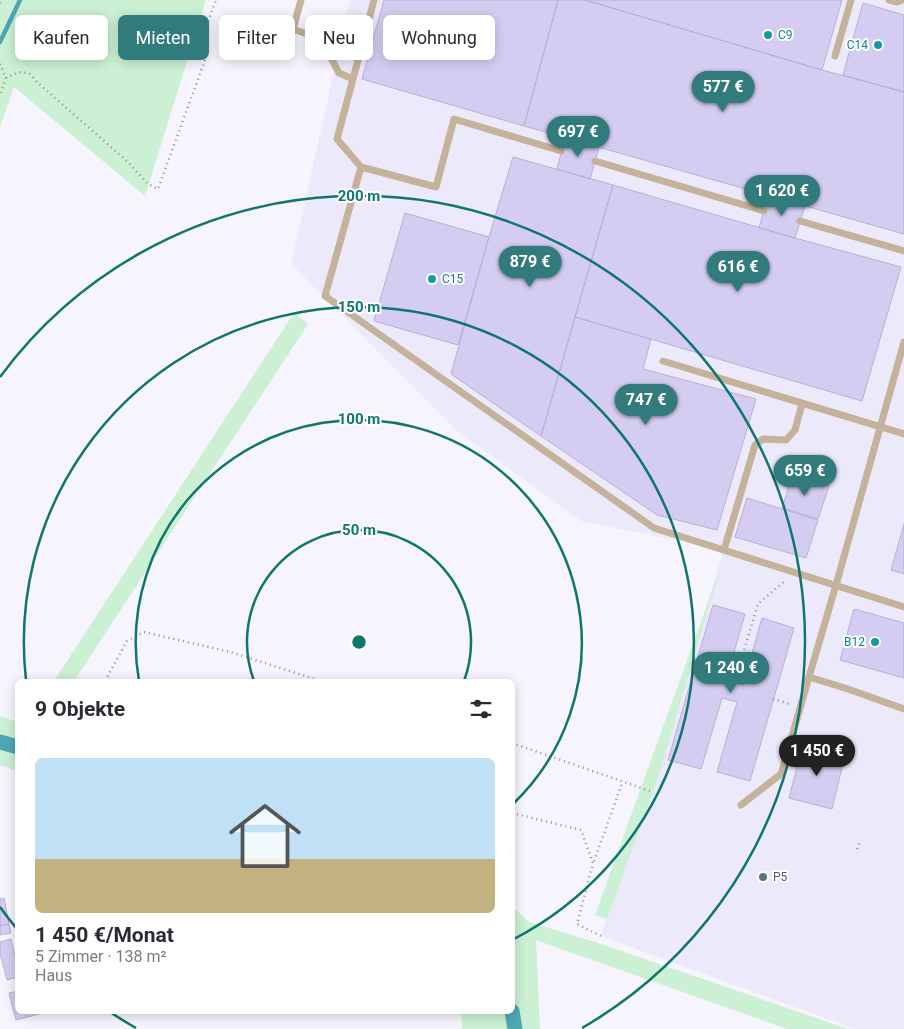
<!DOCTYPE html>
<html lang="de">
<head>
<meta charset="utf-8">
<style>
  body { margin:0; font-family:Roboto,sans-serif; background:#f2f2f3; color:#2b2b33; height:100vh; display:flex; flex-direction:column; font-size:19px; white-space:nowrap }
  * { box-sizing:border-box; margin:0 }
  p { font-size:16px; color:#7c7c81 }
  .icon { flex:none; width:28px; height:28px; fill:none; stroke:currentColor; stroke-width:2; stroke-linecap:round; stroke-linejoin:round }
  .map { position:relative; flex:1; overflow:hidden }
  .sheet { position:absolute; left:15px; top:679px; width:500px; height:335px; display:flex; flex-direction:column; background:#fff; border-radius:8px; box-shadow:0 2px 12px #0003 }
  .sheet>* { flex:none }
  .guide { position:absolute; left:15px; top:15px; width:500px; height:45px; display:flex; gap:10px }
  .price { position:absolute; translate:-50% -42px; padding:0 11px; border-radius:18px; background:#327b7c; color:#fff; font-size:16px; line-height:32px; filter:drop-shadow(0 1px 2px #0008) }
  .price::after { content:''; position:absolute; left:50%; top:30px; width:15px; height:11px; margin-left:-8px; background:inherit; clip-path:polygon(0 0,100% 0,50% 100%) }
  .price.current { background:#222; color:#fff }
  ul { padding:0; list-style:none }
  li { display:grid; align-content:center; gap:10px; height:265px; padding:0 20px }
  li+li { border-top:1px solid #e1e1e2 }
  li span { display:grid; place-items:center; height:155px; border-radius:8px; color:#555 }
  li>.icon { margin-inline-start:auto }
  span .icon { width:90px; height:90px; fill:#fffc; stroke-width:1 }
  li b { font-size:21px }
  h2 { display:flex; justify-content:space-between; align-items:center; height:60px; padding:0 20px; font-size:21px }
  .pill { padding:0 18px; border-radius:8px; background:#fff; box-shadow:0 2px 12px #0003; font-size:18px; line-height:45px }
  .pill.current { background:#327b7c; color:#fff }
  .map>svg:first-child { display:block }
  .built { fill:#ece9fa }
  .green { fill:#cbf0d3 }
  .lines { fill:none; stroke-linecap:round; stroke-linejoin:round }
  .stream { stroke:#4ea7b3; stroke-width:4.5 }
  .canal { stroke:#4ea7b3; stroke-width:15 }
  .building { fill:#d4cdf1; stroke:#b7b0d3 }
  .path { stroke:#908d98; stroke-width:2.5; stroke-dasharray:1 4; stroke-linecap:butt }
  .lane { stroke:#c4b29a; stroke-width:7 }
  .ring { fill:none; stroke:#0f766e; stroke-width:2.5 }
  .culture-dot { fill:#0f9aa8; stroke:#fff; stroke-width:2 }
  .service-dot { fill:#5c6f8a; stroke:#fff; stroke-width:2 }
  .labels { text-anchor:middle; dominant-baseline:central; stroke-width:4; stroke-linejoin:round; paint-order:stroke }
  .culture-label { font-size:12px; fill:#0d838f; stroke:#fff; text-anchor:start }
  .service-label { font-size:12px; fill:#4e5e75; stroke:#fff; text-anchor:start }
  .centre { fill:#0f766e; stroke:#fff; stroke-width:2.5 }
  .ring-label { font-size:15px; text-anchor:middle; font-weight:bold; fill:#0f766e; stroke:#fff; stroke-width:4; stroke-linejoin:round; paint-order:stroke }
</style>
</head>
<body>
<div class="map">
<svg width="904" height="1029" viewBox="0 0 904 1029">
  <rect width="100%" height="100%" fill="#f6f4fc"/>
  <!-- built -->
  <path class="built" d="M350,0h554v1029h-49l-254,-93 123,-386 -143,-29 -125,-91 -165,-166z"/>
  <!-- green -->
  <path class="green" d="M0,0h206l-61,196 -131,-109 -14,40z
    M294,313l14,11 -234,357h-20z
    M718,575l1,1 -9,27 -53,178 -50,138 -12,-4z
    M0,716l17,6v49l-17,-6z
    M513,907l16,15 69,21 250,86h-61l-251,-89 4,89h-78l-1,-18h51z"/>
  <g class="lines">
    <!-- stream -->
    <path class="stream" d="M0,42l20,-42"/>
    <!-- canal -->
    <path class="canal" d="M0,742l18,5
      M512,1011l3,18"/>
  </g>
  <!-- building -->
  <path class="building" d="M384,0h174l-34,126 -162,-47z
    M558,0h27l237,70 82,22v142l-380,-108z
    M585,0h257l-20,70z
    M863,3l41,12v77l-61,-17z
    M565,138l34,9 -9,32 -33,-10z
    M513,157l100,28 -72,251 -90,-62 38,-137z
    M613,185l182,53 106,29 -39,134 -287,-84z
    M768,196l37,10 -10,32 -36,-10z
    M405,213l84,24 -31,108 -84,-24z
    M575,317l76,22 -8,30 113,30 -39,131 -60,-15 -116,-79z
    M793,474l36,12 -11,33 -36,-11z
    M747,498l71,22 -12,38 -71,-21z
    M904,524v50l-13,-4z
    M713,605l32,9 -19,66 17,5 19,-67 32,10 -44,153 -33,-9 20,-70 -15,-4 -21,71 -33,-9z
    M854,609l50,14v55l-64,-18z
    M803,744l42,11 -13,54 -43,-11z
    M4,898l5,26 -9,2v-27z
    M9,924l2,9 -11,2v-9z
    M11,939l4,17 3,-1v22l-11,3 -7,-27v-11z
    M18,991v20h28l1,1 -31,8 -7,-27z"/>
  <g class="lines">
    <!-- path -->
    <path class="path" d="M0,3l1,-3
      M0,64l6,14 -6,18
      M6,78l12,-6 11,1 9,10 90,79 20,22 10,5 47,-129 1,-33 10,-27
      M105,681l22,-40 17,-9 86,20 91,29
      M734,683l24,-79 28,-24
      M773,699l17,5
      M512,743l141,49
      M512,813l69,17 12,33 -16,61 24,12
      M857,849l3,-7
      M594,861l29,-80"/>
    <!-- lane -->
    <path class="lane" d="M301,0l-8,29 28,10 18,34 14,6
      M374,0l-37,139 24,28 75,20 18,-68 107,32
      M889,0l8,2 5,-2
      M835,56l16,-56
      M595,161l169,50
      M361,167l-36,129 329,232 250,79
      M800,221l104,30
      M904,342l-68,243 -27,92 39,12 56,20
      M663,361l241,73
      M724,550l31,-105 8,-6 23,1 9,-10 7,-26
      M741,805l40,-31 28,-97"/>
  </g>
  <!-- distance rings -->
  <g class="ring">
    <path d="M254 681A112 112 0 1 1 464 681"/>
    <path d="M139 681A223 223 0 1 1 513 804"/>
    <path d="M26 680A335 335 0 1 1 514 939"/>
    <path d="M136 1028A446 446 0 0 1 110 1012M17 929A446 446 0 0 1 0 907M0 377A446 446 0 1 1 582 1028"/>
  </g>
  <!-- markers -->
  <g class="culture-dot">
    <circle cx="768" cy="35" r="5"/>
    <circle cx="878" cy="45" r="5"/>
    <circle cx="432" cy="279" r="5"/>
    <circle cx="875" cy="642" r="5"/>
  </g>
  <circle class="service-dot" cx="763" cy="877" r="5"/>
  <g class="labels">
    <!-- culture labels -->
    <g class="culture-label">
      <text x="778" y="35">C9</text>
      <text x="868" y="45" text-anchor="end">C14</text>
      <text x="442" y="279">C15</text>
      <text x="865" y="642" text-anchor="end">B12</text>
    </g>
    <!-- service labels -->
    <g class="service-label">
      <text x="773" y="877">P5</text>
    </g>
  </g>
  <circle cx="359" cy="642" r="8" class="centre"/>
  <g class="ring-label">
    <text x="359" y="201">200 m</text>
    <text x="359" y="312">150 m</text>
    <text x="359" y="424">100 m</text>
    <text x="359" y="535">50 m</text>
  </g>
</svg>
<b class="price" style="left:723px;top:113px">577 €</b>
<b class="price" style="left:578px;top:158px">697 €</b>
<b class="price" style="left:782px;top:217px">1 620 €</b>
<b class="price" style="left:530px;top:288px">879 €</b>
<b class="price" style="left:738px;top:293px">616 €</b>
<b class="price" style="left:646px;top:426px">747 €</b>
<b class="price" style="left:805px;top:497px">659 €</b>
<b class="price" style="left:731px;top:694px">1 240 €</b>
<b class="price current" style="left:817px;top:777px">1 450 €</b>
<div class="guide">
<a class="pill">Kaufen</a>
<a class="pill current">Mieten</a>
<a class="pill">Filter</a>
<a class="pill">Neu</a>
<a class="pill">Wohnung</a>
</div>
<section class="sheet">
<h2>9 Objekte<svg class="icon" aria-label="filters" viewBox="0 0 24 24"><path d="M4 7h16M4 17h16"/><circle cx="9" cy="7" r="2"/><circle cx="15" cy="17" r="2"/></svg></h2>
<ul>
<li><span style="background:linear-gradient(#bfe0f5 65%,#c2b280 0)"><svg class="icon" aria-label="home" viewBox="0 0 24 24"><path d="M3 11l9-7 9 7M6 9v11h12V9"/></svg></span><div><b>1 450 €/Monat</b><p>5 Zimmer · 138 m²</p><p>Haus</p></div></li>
</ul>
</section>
</div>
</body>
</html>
